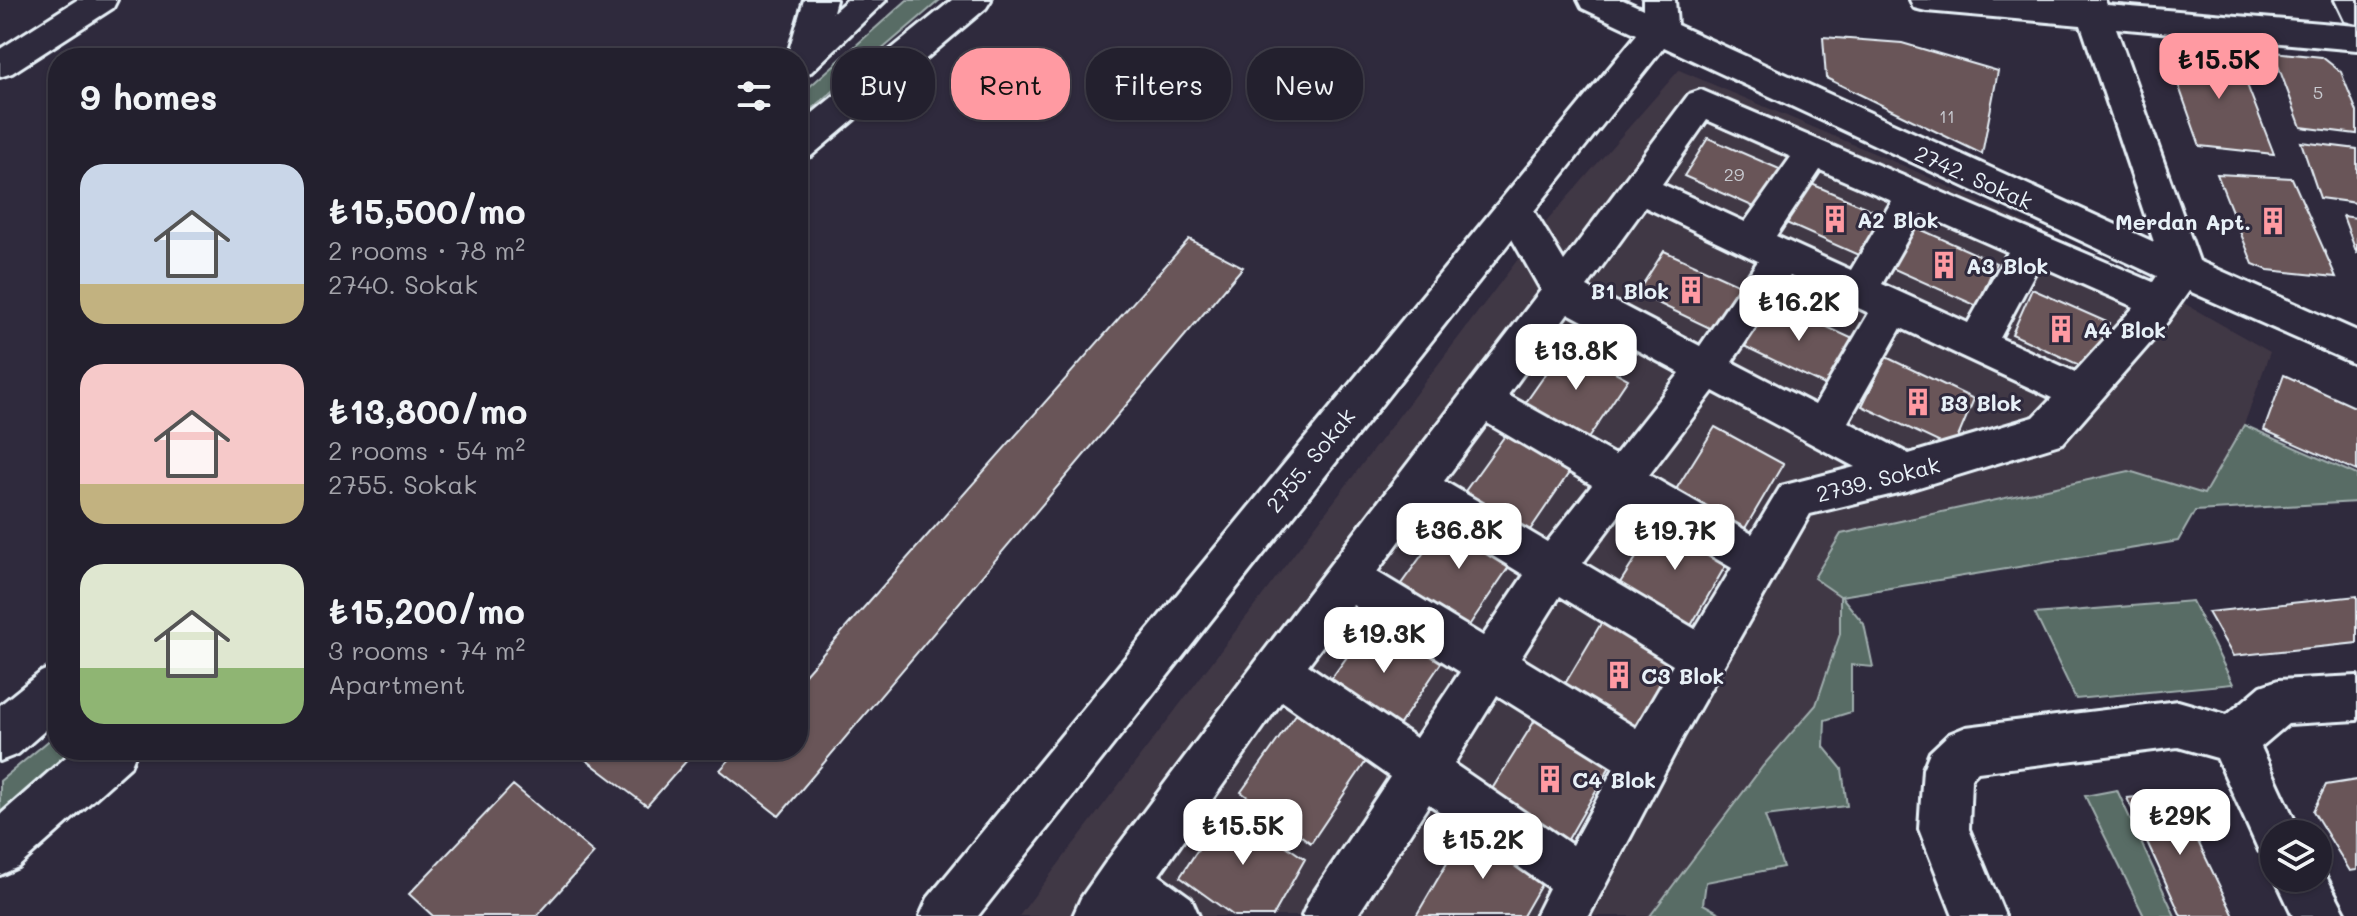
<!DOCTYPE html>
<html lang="en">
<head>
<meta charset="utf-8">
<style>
  body { margin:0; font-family:Mali,sans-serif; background:#2f2d3a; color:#f1f3f6; height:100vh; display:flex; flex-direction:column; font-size:30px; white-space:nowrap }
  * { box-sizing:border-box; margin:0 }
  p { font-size:26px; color:#a3a3aa }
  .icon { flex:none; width:44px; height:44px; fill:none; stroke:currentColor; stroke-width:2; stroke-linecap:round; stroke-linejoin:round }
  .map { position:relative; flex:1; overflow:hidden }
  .sheet { position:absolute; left:48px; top:48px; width:760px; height:712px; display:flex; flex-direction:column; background:#23202e; border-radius:32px; box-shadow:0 2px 6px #0004,0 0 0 2px #403e4a }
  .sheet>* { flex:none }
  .guide { position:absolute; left:832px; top:48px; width:760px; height:72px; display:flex; gap:16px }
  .fabs { position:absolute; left:2260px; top:820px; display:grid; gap:16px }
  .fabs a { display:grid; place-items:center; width:72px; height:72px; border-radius:50%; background:#23202e; box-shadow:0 2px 6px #0004,0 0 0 2px #403e4a; font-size:40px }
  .price { position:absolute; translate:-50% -68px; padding:0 18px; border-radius:16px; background:#fff; color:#222; font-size:26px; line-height:52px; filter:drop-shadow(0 2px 4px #0008) }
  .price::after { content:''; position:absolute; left:50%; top:48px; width:24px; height:18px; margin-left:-12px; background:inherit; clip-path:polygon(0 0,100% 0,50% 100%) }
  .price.active { background:#ff9aa2; color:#111 }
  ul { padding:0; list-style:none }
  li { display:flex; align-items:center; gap:24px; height:200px; padding:0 32px }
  li span { display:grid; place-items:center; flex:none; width:224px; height:160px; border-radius:24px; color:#555 }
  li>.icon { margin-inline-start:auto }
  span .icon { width:96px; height:96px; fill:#fffc; stroke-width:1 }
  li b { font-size:34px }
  h2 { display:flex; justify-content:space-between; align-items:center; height:96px; padding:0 32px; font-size:34px }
  .pill { padding:0 28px; border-radius:32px; background:#23202e; box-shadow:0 2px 6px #0004,0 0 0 2px #403e4a; font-size:28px; line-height:72px }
  .pill.active { background:#ff9aa2; color:#111 }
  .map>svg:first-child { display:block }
  .built { fill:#403745 }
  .green { fill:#596c65; stroke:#a0aeae; stroke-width:2 }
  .building { fill:#695558; stroke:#e8f1f8; stroke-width:2 }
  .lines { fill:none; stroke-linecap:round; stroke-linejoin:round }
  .minor-casing { stroke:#e8f1f8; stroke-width:6 }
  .highway-casing { stroke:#e8f1f8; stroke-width:6 }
  .minor { fill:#2f2a3d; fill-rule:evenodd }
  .highway { fill:#2f2a3d; fill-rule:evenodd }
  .labels { text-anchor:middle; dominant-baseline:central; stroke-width:6; stroke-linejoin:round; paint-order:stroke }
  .number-label { font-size:18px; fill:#c8cad0 }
  .street-label { font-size:22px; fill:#e8f1f8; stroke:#2f2a3d }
  .poi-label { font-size:22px; font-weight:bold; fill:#e8f1f8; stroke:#2f2a3d; text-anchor:start }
</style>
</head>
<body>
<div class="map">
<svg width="2357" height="916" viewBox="0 0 2357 916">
  <rect width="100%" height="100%" fill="#2f2a3d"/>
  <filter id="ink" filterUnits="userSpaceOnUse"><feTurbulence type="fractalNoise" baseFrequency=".0125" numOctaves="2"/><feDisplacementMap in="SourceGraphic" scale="16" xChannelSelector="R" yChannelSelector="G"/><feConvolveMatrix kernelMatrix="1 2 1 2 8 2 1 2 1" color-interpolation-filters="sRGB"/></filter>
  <g filter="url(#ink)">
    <!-- built -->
    <path class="built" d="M1679,70l232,99 209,98 150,85 -26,73 -66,116 -338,55v38l-24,71 -53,61 -113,150h-631l528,-695z"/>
    <!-- green -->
    <path class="green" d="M907,0h33l-142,121v-24z
      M2244,425l113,50v27l-162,9 -17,30 -337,55 23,28 9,43 -22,-2v47l-26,8 -1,27 18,22 5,37 -82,10 18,51 -77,15 -3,22 22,12h-75l113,-150 53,-61 24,-71v-38l-26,-18 27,-44 288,-63 75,23z
      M2192,601l41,83 -157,15 -41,-85z
      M58,733v17h22l-80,67v-36z
      M2117,790l58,126h-31l-59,-120z"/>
    <!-- building -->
    <path class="building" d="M1823,37l79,6 96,28 -16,83 -156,-76z
      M2165,47l70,7 39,100 -74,-8z
      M2273,52l49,5 19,15 16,40v22l-56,-7z
      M1708,138l76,33 -23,39 -77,-34z
      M2301,142l56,7v54l-37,-5z
      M2217,174l75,4 44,99 -68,-7 -15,-6z
      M1807,182l79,34 -21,42 -81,-36z
      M2343,216l14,2v36z
      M1913,226l83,37 -19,43 -85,-38z
      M1189,239l54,28 -464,549 -59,-46 18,-20h60v-68z
      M1664,251l80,36 -26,45 -81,-39z
      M2032,289l77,34 -19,47 -78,-36z
      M1769,300l84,39 -24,48 -85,-41z
      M1566,345l62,34 -41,61 -63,-35z
      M1886,357l88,42 -21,50 -91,-43z
      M2284,375l73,33v63l-93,-41z
      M1715,427l68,37 -39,66 -69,-39z
      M1509,430l64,37 -45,66 -65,-39z
      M1451,515l66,40 -49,72 -67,-43z
      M1662,517l69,39 -42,73 -71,-43z
      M2357,596v47l-124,13 -25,-44z
      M1378,614l67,43 -53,79 -69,-46z
      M1606,615l73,44 -46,79 -73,-46z
      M1299,710l70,47 -58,86 -70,-51z
      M1539,714l74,47 -50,87 -76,-51z
      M573,750h123l-49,56z
      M2357,780v90l-7,1 -37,-60 13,-26z
      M513,785l81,68 -57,63h-104l-24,-22z
      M2175,794l59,122h-53l-54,-118z
      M1227,805l78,54 -32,57h-39l-54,-39z
      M1470,824l76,52 -23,40h-107z"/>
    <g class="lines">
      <defs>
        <path id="minor" d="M77,0h40l-4,8 -101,65 -12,4v-28z
          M804,0h32l-15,57 -5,8 -18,2v-9l-11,-1z
          M1578,0h45l20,9v-9h32l2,25 477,217 -73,-217 -155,-14 -12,-3 -4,-8h195l2,5 250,21v24l-241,-22 83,233 158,70v34l-168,-74 -29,41 -97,111 -157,48 -96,23 -127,223 -94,179h-54l14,-28 -120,-84 -72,112h-55l8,-18 80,-121 -108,-76 -123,174 32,23 8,18h-126l8,-18 25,-36 155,-207 280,-365 -29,-51 -534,677h-58l8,-18 709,-864 -55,-26zM1664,47l493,229 -4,6 -452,-192 -12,4 -125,167 -30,-50zM1707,120l84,37 -46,65 -83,-38zM1820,170l72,31 -41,69 -75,-34zM1645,207l113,54 -58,85 -113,-59zM1922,214l86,38 -40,71 -86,-39zM2039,265l95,42 -59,65 -75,-34zM1790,276l79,37 -54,92 -83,-43zM1568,313l112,60 -65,82 -107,-60zM1901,328l151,70 -18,19 -125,37 -61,-32zM1713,391l142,76 -74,19 -29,48 -103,-59zM1487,423l105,62 -45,57 -103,-61zM1626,506l106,62 -37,61 -112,-66zM1421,512l103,63 -41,61 -106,-64zM1560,596l113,69 -37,63 -115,-70zM1353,605l107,67 -44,66 -108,-73zM1497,695l117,73 -42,77 -118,-81z
          M2335,0h22v24l-12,-3z
          M2357,676v44l-69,4 -27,23 40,87h-27v24l-15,-7 -42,-93 -39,-11 -200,25 -7,7 -2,50 36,87h-52l-34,-87 4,-60 7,-17 19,-18 17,-7 212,-26 49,14 34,-29 17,-6z
          M2318,861l29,55h-54l-18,-38h43z"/>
        <path id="highway" d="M847,0h39l-75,72 -13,4v-18h-15l2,-4z
          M952,0h39l-5,8 -175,148 -13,4v-35z
          M58,665v54l-40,35 -18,7v-56l41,-33z
          M74,750h63l-7,17 -112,100 -18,8v-60z"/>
      </defs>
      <!-- minor casing -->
      <use href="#minor" class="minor-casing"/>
      <!-- highway casing -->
      <use href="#highway" class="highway-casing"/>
      <!-- minor -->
      <use href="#minor" class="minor"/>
      <!-- highway -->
      <use href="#highway" class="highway"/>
    </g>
  </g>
  <!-- icons -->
  <defs>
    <symbol id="building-bare" viewBox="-9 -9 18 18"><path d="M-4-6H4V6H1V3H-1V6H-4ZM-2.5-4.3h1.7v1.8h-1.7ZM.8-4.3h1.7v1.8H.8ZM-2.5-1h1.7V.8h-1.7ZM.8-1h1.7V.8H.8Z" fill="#ff9aa2" stroke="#2f2a3d" stroke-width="2.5" paint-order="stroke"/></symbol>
  </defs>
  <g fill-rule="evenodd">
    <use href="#building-bare" x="1815" y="199" width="40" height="40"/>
    <use href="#building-bare" x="2253" y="201" width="40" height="40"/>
    <use href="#building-bare" x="1924" y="245" width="40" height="40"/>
    <use href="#building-bare" x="1671" y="270" width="40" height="40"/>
    <use href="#building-bare" x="2041" y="309" width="40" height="40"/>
    <use href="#building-bare" x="1898" y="382" width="40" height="40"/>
    <use href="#building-bare" x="1599" y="655" width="40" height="40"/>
    <use href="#building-bare" x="1530" y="759" width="40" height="40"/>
  </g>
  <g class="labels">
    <!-- number labels -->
    <g class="number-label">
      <text x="2318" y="92">5</text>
      <text x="1947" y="116">11</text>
      <text x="1734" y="174">29</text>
    </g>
    <!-- street labels -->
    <g class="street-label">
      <text transform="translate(1974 177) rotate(24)">2742. Sokak</text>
      <text transform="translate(1310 460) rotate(-51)">2755. Sokak</text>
      <text transform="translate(1878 479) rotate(-14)">2739. Sokak</text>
    </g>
    <!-- poi labels -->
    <g class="poi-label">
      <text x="1857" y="219">A2 Blok</text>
      <text x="2251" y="221" text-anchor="end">Merdan Apt.</text>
      <text x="1966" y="265">A3 Blok</text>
      <text x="1669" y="290" text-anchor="end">B1 Blok</text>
      <text x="2083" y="329">A4 Blok</text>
      <text x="1940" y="402">B3 Blok</text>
      <text x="1641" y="675">C3 Blok</text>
      <text x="1572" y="779">C4 Blok</text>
    </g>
  </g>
</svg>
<div class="fabs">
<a><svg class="icon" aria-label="layers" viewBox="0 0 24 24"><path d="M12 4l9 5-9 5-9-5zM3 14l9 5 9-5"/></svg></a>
</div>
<b class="price active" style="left:2219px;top:101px">₺15.5K</b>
<b class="price" style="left:1799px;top:343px">₺16.2K</b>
<b class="price" style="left:1576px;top:392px">₺13.8K</b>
<b class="price" style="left:1459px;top:571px">₺36.8K</b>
<b class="price" style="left:1675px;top:572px">₺19.7K</b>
<b class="price" style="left:1384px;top:675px">₺19.3K</b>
<b class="price" style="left:2180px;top:857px">₺29K</b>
<b class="price" style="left:1243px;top:867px">₺15.5K</b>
<b class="price" style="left:1483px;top:881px">₺15.2K</b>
<div class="guide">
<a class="pill">Buy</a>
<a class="pill active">Rent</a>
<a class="pill">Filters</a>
<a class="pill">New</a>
</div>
<section class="sheet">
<h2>9 homes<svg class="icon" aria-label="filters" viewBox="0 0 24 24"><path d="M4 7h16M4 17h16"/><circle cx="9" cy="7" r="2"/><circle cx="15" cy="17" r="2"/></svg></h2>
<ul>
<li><span style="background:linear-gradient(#c9d6e8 75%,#c2b280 0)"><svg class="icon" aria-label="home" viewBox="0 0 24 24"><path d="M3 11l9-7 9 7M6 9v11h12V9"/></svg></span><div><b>₺15,500/mo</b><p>2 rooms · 78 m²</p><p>2740. Sokak</p></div></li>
<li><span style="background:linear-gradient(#f6c9c9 75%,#c2b280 0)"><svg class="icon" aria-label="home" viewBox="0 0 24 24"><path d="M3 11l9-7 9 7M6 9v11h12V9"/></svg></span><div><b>₺13,800/mo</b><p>2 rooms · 54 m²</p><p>2755. Sokak</p></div></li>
<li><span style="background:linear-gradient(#dfe7d0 65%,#8fb573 0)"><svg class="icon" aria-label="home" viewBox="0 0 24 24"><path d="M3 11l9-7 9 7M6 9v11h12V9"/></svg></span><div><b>₺15,200/mo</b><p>3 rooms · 74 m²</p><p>Apartment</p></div></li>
</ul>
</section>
</div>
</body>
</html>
